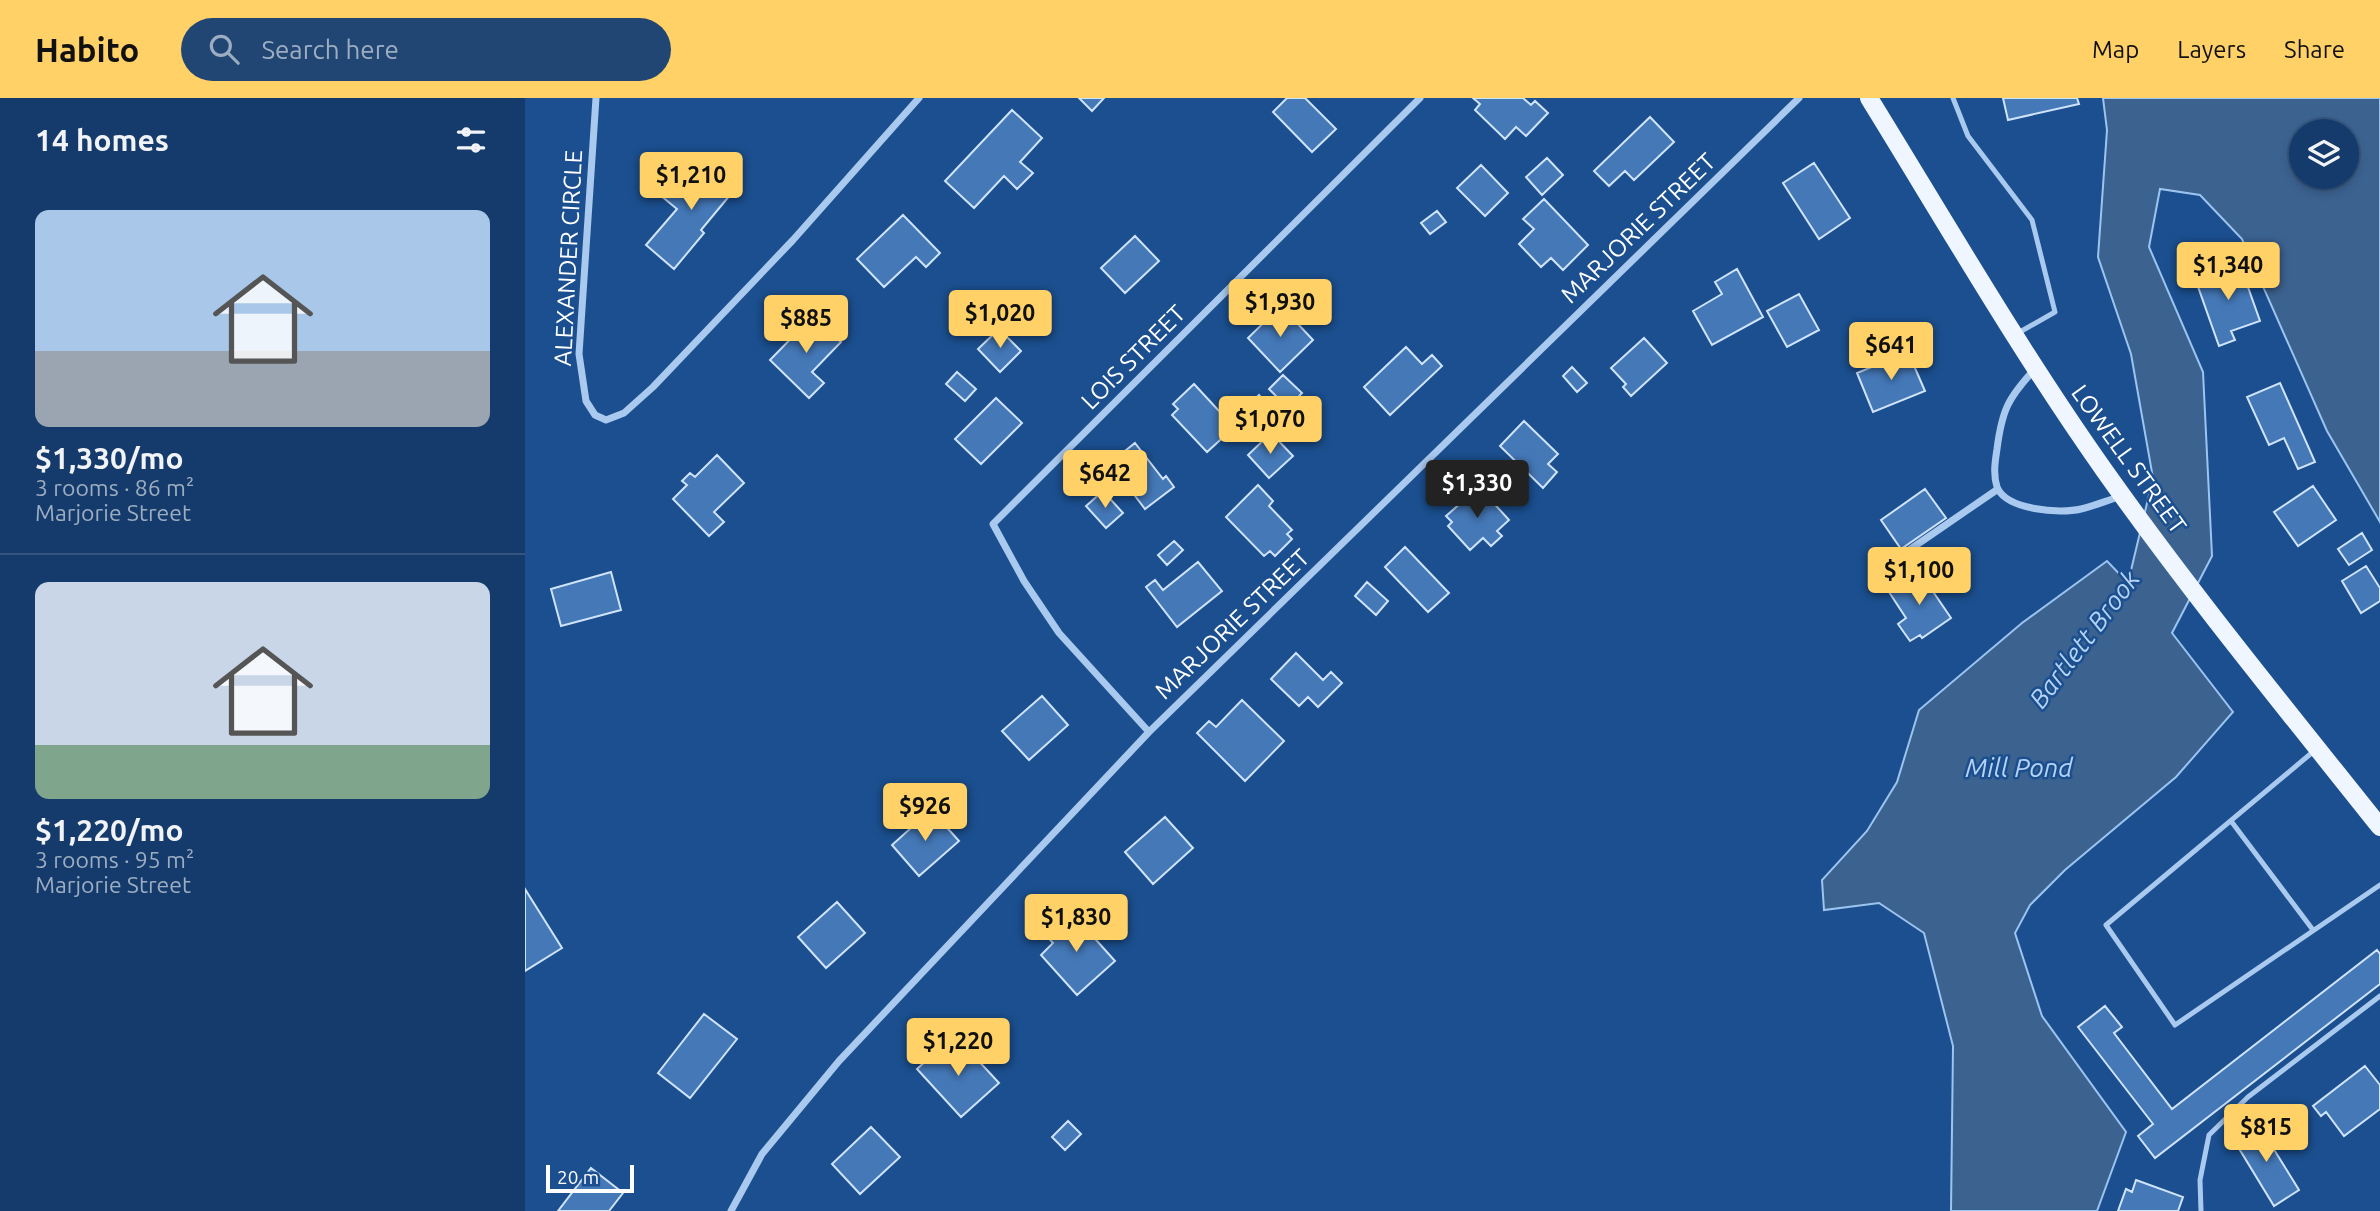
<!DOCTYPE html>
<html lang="en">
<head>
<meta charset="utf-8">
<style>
  body { margin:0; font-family:Ubuntu,sans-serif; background:#214673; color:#f1f3f6; height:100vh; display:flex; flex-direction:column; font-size:26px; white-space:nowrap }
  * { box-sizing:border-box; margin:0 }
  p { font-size:23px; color:#9dadc1 }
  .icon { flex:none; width:38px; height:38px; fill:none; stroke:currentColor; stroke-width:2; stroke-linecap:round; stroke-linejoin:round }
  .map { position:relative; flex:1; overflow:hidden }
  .sheet { display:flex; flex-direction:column; background:#143b6b; width:525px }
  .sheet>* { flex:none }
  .fabs { position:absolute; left:1764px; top:21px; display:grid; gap:14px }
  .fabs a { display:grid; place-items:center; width:70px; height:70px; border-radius:50%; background:#143b6b; box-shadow:0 4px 10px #0003,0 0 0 2px #33557e; font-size:35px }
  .scale { position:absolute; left:21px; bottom:18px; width:88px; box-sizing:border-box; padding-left:7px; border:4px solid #fff; border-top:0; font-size:19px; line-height:24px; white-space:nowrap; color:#fff; -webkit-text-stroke:5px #1b4f8f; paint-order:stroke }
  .price { position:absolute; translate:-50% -60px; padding:0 16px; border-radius:7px; background:#ffd166; color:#111; font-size:23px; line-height:46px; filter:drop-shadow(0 2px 4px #0008) }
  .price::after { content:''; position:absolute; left:50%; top:42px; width:21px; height:16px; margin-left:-10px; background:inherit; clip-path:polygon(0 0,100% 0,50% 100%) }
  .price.current { background:#222; color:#fff }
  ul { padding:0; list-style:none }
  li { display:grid; align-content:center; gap:14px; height:371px; padding:0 35px }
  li+li { border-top:2px solid #33557e }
  li span { display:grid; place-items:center; height:217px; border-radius:14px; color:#555 }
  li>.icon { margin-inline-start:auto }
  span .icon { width:126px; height:126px; fill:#fffc; stroke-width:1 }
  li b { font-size:30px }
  h2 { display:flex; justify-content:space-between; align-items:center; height:84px; padding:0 35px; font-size:30px }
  header { display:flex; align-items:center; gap:42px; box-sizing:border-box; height:98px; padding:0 35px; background:#ffd166; color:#111 }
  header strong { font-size:33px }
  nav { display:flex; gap:38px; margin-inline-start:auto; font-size:24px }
  .search { width:490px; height:63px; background:#214673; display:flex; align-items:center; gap:18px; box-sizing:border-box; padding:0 24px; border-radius:38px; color:#9dadc1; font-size:26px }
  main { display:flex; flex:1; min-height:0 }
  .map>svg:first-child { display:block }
  .water { fill:#3c6290; stroke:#9cc4f0; stroke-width:2; fill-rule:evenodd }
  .building { fill:#4478b7; stroke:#cfe3fa; stroke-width:2 }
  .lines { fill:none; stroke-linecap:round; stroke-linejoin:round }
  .service { stroke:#a9c9ee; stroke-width:5 }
  .minor { stroke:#a9c9ee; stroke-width:7 }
  .primary { stroke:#f0f6ff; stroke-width:18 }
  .labels { text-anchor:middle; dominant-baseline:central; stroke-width:5; stroke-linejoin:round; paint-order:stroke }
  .street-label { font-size:24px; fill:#fff; stroke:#1b4f8f }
  .water-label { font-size:26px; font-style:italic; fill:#b5d3f5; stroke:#1b4f8f }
</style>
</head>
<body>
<header>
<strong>Habito</strong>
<div class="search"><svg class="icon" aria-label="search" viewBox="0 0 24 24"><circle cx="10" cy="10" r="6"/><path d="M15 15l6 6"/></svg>Search here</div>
<nav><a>Map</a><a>Layers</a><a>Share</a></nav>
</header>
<main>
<section class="sheet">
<h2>14 homes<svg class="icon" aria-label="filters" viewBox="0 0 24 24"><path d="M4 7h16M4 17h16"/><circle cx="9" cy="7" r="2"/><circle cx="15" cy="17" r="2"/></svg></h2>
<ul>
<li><span style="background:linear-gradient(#a9c7e8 65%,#9aa5b1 0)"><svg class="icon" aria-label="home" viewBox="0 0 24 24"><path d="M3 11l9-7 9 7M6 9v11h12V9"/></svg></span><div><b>$1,330/mo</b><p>3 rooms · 86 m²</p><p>Marjorie Street</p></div></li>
<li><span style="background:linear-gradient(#c9d6e8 75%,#7fa58c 0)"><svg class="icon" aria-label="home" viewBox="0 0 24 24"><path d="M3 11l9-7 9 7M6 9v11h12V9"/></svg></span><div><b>$1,220/mo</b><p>3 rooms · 95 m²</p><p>Marjorie Street</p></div></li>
</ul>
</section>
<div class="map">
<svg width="1855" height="1113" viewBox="0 0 1855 1113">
  <rect width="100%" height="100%" fill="#1b4f8f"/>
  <!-- water -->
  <path class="water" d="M1578,0h277v424l-53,-91 -85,-192 -42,-44 -40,-6 -11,58 54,125 9,184 -40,77 61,79 -57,65 -111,93 -35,35 -15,28 27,83 84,116 -29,79h-146l2,-165 -29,-113 -45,-30 -55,7 -2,-30 45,-49 30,-49 22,-72 103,-87 85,-62 21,22 25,-105 -22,-124 -33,-97 9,-127zM1776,33h46v46h-46z"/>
  <!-- building -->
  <path class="building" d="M554,0h25l-12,13z
    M762,0h18l31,31 -24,23 -39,-40z
    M948,0h50l8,7 4,-4 13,12 -22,23 -10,-9 -11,12 -30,-29 5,-6z
    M1478,0h74l2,6 -71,16z
    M487,12l30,28 -22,24 13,11 -16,16 -13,-13 -30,32 -29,-27z
    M1125,19l24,25 -40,38 -9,-9 -16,15 -15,-15z
    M1022,60l16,17 -21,20 -16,-18z
    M187,61l28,24 -39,47 3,3 -30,36 -28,-24 31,-36 -18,-15 14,-17 13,12z
    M1289,65l36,55 -31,21 -36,-56z
    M956,67l27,28 -23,23 -28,-28z
    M1019,101l44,46 -25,25 -12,-12 -10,9 -22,-23 15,-15 -11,-10z
    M912,113l9,11 -16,12 -9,-11z
    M378,117l37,38 -14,14 -10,-10 -32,30 -27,-28z
    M610,138l24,25 -34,32 -24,-25z
    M1713,161l22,62 -29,10 4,9 -16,6 -23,-65 30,-11 -3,-6z
    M1212,171l26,48 -51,28 -19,-34 29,-17 -7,-12z
    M1274,196l20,36 -32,17 -20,-36z
    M756,208l32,34 -33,32 -32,-34z
    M289,217l27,27 -29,30 12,11 -15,15 -39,-38z
    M474,231l22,22 -21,21 -22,-23z
    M1119,240l23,25 -36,33 -8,-9 3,-3 -15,-16z
    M881,249l16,17 10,-9 10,11 -52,49 -26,-28z
    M1383,254l17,39 -52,21 -16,-39z
    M1047,269l15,16 -10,9 -14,-16z
    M432,274l19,17 -11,12 -19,-17z
    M758,277l19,18 -14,15 -19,-19z
    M1755,285l35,79 -17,7 -14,-31 -15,7 -22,-48z
    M669,286l25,27 8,-7 15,16 -35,32 -35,-37 6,-6 -5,-5z
    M734,297l20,22 -14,13 -20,-22z
    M471,300l26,25 -41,41 -26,-25z
    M999,323l34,33 -10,10 9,8 -14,16 -43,-42z
    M746,335l22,23 -24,22 -21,-23z
    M610,345l28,36 3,-3 8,11 -29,22 -35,-46z
    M192,357l27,28 -30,29 10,10 -15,14 -36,-37 14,-14 -5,-4 8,-8 5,4z
    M733,387l15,16 -4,5 23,24 -5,4 5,5 -17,17 -5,-5 -6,5 -38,-39z
    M1788,388l23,34 -38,26 -24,-34z
    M954,389l30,33 -12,11 5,5 -11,10 -8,-8 -13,12 -22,-24 4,-4 -6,-6z
    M1400,391l21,29 -45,31 -20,-29z
    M578,393l20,22 -17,15 -20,-22z
    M1837,435l10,17 -23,15 -11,-16z
    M649,443l9,9 -16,15 -9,-10z
    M880,449l44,46 -21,19 -43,-45z
    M673,464l24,29 -45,36 -31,-40 9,-7 8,10z
    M1841,468l14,22v13l-19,12 -19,-32z
    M1394,473l32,47 -29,20 -2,-3 -10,6 -12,-17 8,-6 -17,-26z
    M86,474l10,38 -60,16 -10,-37z
    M842,484l21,19 -12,14 -21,-19z
    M771,555l27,27 8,-8 11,11 -24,24 -10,-10 -9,9 -28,-27z
    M517,598l26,29 -39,35 -27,-29z
    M717,602l42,41 -39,40 -48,-48 12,-12 7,6z
    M406,712l28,31 -40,35 -27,-31z
    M640,719l28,31 -40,36 -28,-32z
    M0,791l37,59 -37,23z
    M312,804l28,31 -39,35 -28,-31z
    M546,814l44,49 -38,34 -36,-40 12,-12 -7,-8z
    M1852,852l3,4v30l-225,174 -17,-22 15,-12 -75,-97 27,-21 17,21 -8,6 58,76z
    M179,916l33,25 -47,59 -32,-25z
    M437,945l37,40 -38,34 -44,-48 24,-22 8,8z
    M1840,968l15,19v24l-36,27 -18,-24 -5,4 -8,-10z
    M543,1023l13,13 -16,16 -13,-13z
    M1732,1024l42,68 -25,16 -42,-69z
    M346,1029l29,30 -40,37 -28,-30z
    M66,1070l32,25 -14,18h-51z
    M1611,1082l47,17 -5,14h-60l8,-22 6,3z"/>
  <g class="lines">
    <!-- service -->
    <path class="service" d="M1428,0l15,38 64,84 23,92 -37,21
      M1789,653l-208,174 69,100 205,-140
      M1706,723l82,109
      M1676,1113l-1,-31 9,-45 39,-38 132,-101"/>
    <!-- minor -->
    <path class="minor" d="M71,0l-17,256 7,47 9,14 11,5 18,-7 29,-26 140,-147 126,-142
      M1510,271c-27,29 -33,41 -38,80 -2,13 -4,25 0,38 9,23 63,27 84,22 13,-3 27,-9 41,-13
      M1355,472l118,-81
      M624,634l-90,-99 -35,-52 -31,-57 427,-426
      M206,1113l31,-57 77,-93 310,-329 650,-634"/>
    <!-- primary -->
    <path class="primary" d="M1344,0c77,125 151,253 235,372 87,123 183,240 276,357"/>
  </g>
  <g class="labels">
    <!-- street labels -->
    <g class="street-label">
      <text transform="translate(1113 130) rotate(-44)">MARJORIE STREET</text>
      <text transform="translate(43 160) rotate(-87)">ALEXANDER CIRCLE</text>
      <text transform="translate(608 259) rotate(-45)">LOIS STREET</text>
      <text transform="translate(1604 361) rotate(54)">LOWELL STREET</text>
      <text transform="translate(707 526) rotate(-44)">MARJORIE STREET</text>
    </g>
    <!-- water labels -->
    <g class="water-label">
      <text transform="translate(1559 541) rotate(-53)">Bartlett Brook</text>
      <text x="1494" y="669">Mill Pond</text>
    </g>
  </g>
</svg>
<div class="fabs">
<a><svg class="icon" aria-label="layers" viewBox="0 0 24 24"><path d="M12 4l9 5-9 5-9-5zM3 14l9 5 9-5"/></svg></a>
</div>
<div class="scale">20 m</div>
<b class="price" style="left:166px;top:114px">$1,210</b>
<b class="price" style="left:1703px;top:204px">$1,340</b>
<b class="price" style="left:755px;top:241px">$1,930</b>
<b class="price" style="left:475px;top:252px">$1,020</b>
<b class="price" style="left:281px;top:257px">$885</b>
<b class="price" style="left:1366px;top:284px">$641</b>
<b class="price" style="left:745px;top:358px">$1,070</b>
<b class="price" style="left:580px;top:412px">$642</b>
<b class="price current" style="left:952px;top:422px">$1,330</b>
<b class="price" style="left:1394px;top:509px">$1,100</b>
<b class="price" style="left:400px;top:745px">$926</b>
<b class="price" style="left:551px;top:856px">$1,830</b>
<b class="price" style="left:433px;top:980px">$1,220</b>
<b class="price" style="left:1741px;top:1066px">$815</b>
</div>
</main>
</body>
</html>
